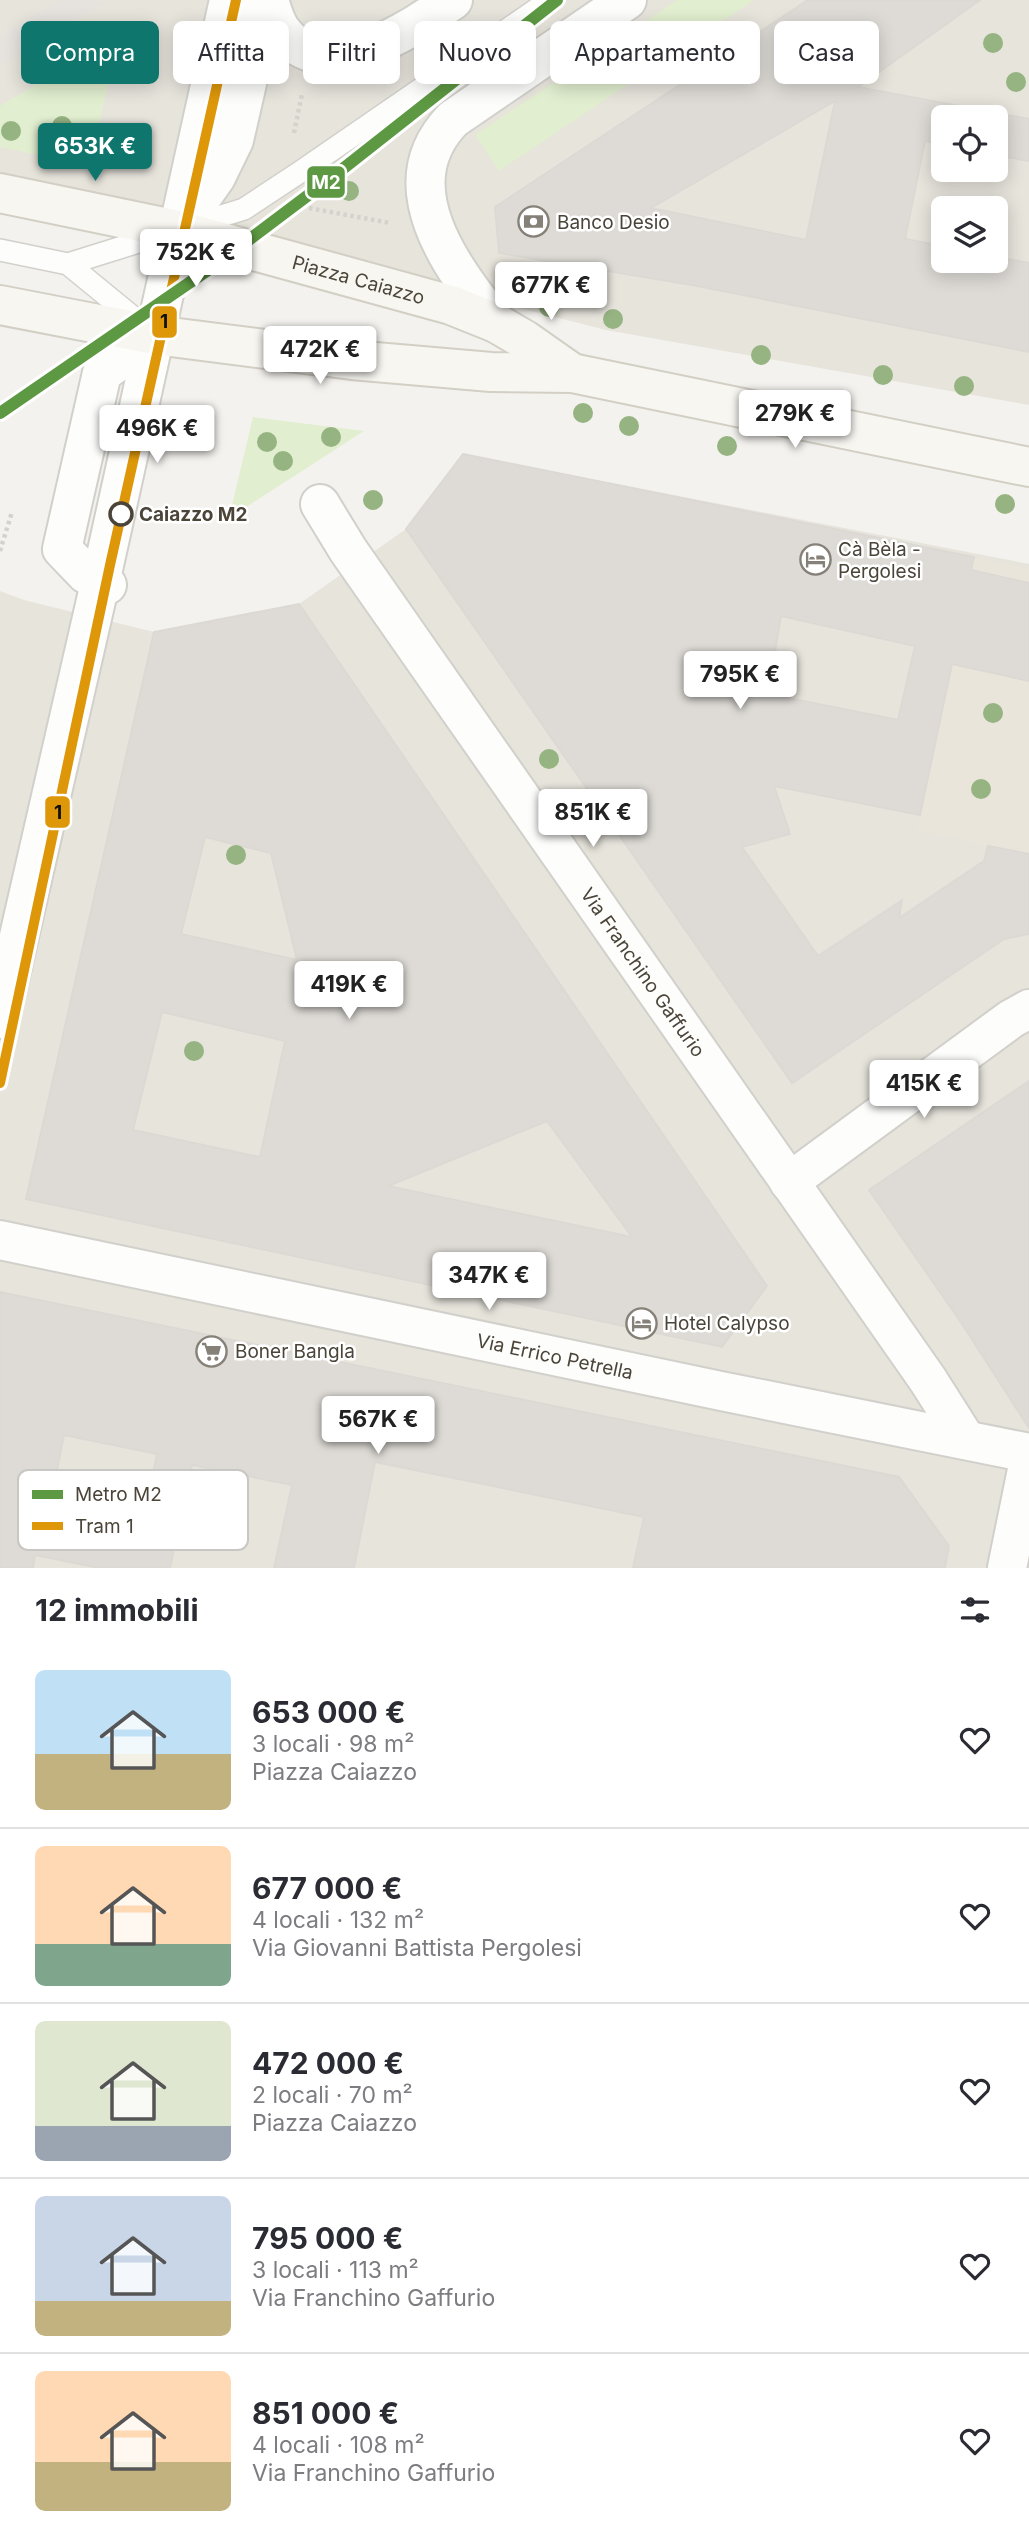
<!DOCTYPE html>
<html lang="it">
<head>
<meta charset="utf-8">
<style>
  body { margin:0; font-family:Inter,sans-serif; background:#f7f7f7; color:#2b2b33; height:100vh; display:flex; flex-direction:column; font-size:26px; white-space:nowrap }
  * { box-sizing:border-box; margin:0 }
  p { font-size:23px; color:#7c7c81 }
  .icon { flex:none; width:38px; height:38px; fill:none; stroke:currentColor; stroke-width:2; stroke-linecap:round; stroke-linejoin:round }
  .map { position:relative; height:1568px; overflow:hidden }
  .side { display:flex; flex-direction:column; background:#fff; flex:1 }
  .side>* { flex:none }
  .banner { position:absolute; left:21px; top:21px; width:987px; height:63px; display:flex; gap:14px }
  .buttons { position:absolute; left:931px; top:105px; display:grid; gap:14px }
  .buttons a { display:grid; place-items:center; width:77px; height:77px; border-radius:10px; background:#fff; box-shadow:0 4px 18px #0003; font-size:35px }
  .price { position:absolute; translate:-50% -60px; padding:0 16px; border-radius:7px; background:#fff; color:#222; font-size:23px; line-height:46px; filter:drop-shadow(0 2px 4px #0008) }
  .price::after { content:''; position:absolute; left:50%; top:42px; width:21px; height:16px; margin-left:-10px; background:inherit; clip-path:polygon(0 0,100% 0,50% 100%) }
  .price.selected { background:#0f766e; color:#fff }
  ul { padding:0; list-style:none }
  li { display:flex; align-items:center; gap:21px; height:175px; padding:0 35px }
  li+li { border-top:2px solid #e1e1e2 }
  li span { display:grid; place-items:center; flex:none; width:196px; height:140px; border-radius:10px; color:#555 }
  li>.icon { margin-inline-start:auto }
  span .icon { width:84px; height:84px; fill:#fffc; stroke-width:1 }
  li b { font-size:30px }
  h2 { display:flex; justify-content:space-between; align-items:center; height:84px; padding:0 35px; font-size:30px }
  .tag { padding:0 24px; border-radius:10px; background:#fff; box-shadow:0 4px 18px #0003; font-size:24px; line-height:63px }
  .tag.selected { background:#0f766e; color:#fff }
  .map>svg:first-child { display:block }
  .residential { fill:#e7e4dc; fill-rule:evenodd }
  .education { fill:#eae5da }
  .green { fill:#e1eecf }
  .parking { fill:#e6e3df }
  .building { fill:#dedbd6; stroke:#dcd9d4; stroke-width:2; fill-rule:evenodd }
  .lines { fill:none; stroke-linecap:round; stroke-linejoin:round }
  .service-casing { stroke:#d2d0cb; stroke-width:24 }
  .minor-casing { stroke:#d2d0cb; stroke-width:42 }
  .secondary-casing { stroke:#d3cfc5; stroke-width:42 }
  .path { stroke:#d3d2cc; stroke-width:4.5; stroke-dasharray:3.5 3.5; stroke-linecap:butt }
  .service { stroke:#fdfdfc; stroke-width:21 }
  .minor { stroke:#fdfdfc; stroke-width:38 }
  .secondary { stroke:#f7f6f1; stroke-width:38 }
  .tram-1-casing { stroke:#fff; stroke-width:16 }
  .tram-1 { stroke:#dd9709; stroke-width:10 }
  .metro-1-casing { stroke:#fff; stroke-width:18 }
  .metro-1 { stroke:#5d9842; stroke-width:12 }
  .tree { fill:#96b382 }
  .stop-dot { fill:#fff; stroke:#4b4439; stroke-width:3.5 }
  .labels { text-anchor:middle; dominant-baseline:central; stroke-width:5; stroke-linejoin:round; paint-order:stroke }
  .poi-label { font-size:19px; fill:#4b4439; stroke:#fff; text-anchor:start }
  .street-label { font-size:19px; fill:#4b4439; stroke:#fff }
  .stop-label { font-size:19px; font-weight:bold; fill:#4b4439; stroke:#fff; text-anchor:start }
  .key { fill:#fff; stroke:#c9c7c4; stroke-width:2 }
  .key-label { font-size:19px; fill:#4b4439 }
  .line-badge { stroke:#fff; stroke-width:2.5 }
  .badge-label { font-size:19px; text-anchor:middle; font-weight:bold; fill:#fff }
  .pale-badge-label { font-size:19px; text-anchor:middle; font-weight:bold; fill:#111 }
</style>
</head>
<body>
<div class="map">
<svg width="1029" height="1568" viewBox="0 0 1029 1568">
  <rect width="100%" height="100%" fill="#f4f2ee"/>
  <!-- residential -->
  <path class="residential" d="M0,0h1029v405l-423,-75 -606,-155zM943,117h53v53h-53zM943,208h53v53h-53z
    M463,454l566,110v1004h-1029v-977l24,9 130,32 145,-28 107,-75z"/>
  <!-- education -->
  <path class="education" d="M974,557l55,12v285l-112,-24z"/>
  <!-- green -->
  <path class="green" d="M677,0h77l-255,171 -24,-36z
    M120,34l-31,132 -89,-19v-41z
    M253,417l111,14 -135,87z"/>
  <!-- parking -->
  <path class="parking" d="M61,0l48,1 -109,64v-29z"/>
  <!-- building -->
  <path class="building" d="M808,0h172l-122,87 171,32v42l-33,-6v-38h-53v27l-18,-3 -20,98 38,7v15h53v-4l33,6v89l-337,-67 -193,-32 -4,-46zM835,101l-29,139 -155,-32z
    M463,454l511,103 -3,13 58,13v98l-77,-17 -32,151 -146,-29 16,48 -48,13 76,109 84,-56 -3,18 85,-57 4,-15 41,8v80l-25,5 -212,144 -386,-554zM781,616l134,30 -17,74 -130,-26z
    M299,604l468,682 -45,61 -696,-148 128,-567zM205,837l66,16 26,107 -116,-26zM162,1012l123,29 -25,116 -127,-27zM547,1121l85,116 -244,-51z
    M1029,1081v347l-69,-107 -91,-131z
    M0,1292l899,185 50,69 -4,22h-312l11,-51 -269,-55 -21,106h-80l18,-83 -100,-20 -22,103h-71l-64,-13 -2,13h-33zM64,1435l93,19 -15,70 -92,-19z"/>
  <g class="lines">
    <defs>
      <path id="service" d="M0,250l68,14 77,63
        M68,264l176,-55 56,-37 250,-172"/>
      <g id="minor">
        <path d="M269,0c3,10 6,21 12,30 43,59 130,-1 172,-30"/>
        <path d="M194,208l22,-31 18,-37 32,-140"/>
        <path d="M496,323c-45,-56 -107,-138 -43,-204l174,-119"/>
        <path id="s1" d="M320,504l28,46 580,830 38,60"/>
        <path d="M107,585l-21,-11 -24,-25 40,-176 53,-38"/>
        <path d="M0,1019l100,-436 129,-583"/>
        <path d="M789,1182l222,-163 18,-10"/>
        <path id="s2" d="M0,1240l721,151 308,62"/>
        <path d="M1007,1568l22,-108"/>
      </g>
      <g id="secondary">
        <path id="s3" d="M0,193l178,37 273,75 45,18 29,17 47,33"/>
        <path d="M0,305l155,30 197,25 139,12 81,1 457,94"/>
      </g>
    </defs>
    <!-- service casing -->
    <use href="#service" class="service-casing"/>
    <!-- minor casing -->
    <use href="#minor" class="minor-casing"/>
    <!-- secondary casing -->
    <use href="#secondary" class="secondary-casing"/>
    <!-- path -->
    <path class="path" d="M294,133l8,-39
      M309,208l81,15
      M0,551l12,-39"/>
    <!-- service -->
    <use href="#service" class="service"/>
    <!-- minor -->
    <use href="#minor" class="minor"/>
    <!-- secondary -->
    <use href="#secondary" class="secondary"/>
    <defs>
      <path id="tram-1" d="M0,1083l110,-518 126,-565"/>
    </defs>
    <!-- tram-1 casing -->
    <use href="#tram-1" class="tram-1-casing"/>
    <!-- tram-1 -->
    <use href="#tram-1" class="tram-1"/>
    <defs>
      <path id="metro-1" d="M0,413l221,-152 114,-86 222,-175"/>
    </defs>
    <!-- metro-1 casing -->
    <use href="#metro-1" class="metro-1-casing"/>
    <!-- metro-1 -->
    <use href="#metro-1" class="metro-1"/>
  </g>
  <!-- trees -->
  <g class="tree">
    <circle cx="993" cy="43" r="10"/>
    <circle cx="1016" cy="82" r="10"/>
    <circle cx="62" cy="126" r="10"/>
    <circle cx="11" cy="131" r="10"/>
    <circle cx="349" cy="191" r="10"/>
    <circle cx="549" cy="307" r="10"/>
    <circle cx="613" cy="319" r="10"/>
    <circle cx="761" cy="355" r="10"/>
    <circle cx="883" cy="375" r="10"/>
    <circle cx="964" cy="386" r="10"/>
    <circle cx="583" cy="413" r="10"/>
    <circle cx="629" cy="426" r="10"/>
    <circle cx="331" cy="437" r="10"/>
    <circle cx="267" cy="442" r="10"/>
    <circle cx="727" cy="446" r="10"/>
    <circle cx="283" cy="461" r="10"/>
    <circle cx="373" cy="500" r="10"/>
    <circle cx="1005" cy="504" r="10"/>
    <circle cx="993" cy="713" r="10"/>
    <circle cx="549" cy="759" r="10"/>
    <circle cx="981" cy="789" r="10"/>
    <circle cx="236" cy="855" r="10"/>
    <circle cx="194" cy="1051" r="10"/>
  </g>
  <!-- icons -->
  <defs>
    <symbol id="bank-ring" viewBox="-11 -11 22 22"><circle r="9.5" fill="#fff" stroke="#868178" stroke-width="1.5"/><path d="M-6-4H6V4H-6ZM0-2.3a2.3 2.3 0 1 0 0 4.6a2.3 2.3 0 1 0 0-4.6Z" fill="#868178"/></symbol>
    <symbol id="hotel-ring" viewBox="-11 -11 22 22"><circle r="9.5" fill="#fff" stroke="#868178" stroke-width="1.5"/><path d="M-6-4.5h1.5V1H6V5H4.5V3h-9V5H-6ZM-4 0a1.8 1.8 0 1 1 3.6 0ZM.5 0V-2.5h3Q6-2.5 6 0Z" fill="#868178"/></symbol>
    <symbol id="supermarket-ring" viewBox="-11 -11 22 22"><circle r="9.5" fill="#fff" stroke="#868178" stroke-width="1.5"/><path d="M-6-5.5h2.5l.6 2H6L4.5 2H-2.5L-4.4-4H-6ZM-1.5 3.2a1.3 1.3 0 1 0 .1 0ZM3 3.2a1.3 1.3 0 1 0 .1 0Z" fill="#868178"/></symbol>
  </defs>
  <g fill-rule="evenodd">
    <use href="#bank-ring" x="516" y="204" width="35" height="35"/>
    <use href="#hotel-ring" x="798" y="542" width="35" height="35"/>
    <use href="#hotel-ring" x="624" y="1306" width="35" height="35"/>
    <use href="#supermarket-ring" x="194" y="1334" width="35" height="35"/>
  </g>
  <!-- markers -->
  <circle class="stop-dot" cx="121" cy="514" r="11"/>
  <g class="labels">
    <!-- poi labels -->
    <g class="poi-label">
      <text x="557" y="222">Banco Desio</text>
      <text x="838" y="549">Cà Bèla -<tspan x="838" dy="22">Pergolesi</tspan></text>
      <text x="664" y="1323">Hotel Calypso</text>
      <text x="235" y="1351">Boner Bangla</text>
    </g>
    <!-- street labels -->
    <g class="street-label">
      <text stroke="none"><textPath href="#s3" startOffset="369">Piazza Caiazzo</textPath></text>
      <text stroke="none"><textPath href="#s1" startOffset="569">Via Franchino Gaffurio</textPath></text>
      <text stroke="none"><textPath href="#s2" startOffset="567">Via Errico Petrella</textPath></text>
    </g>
    <!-- stop labels -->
    <g class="stop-label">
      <text x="139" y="514">Caiazzo M2</text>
    </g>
  </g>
  <!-- legend -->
  <rect x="18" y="1470" width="230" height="80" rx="10" class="key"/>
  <rect x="32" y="1490" width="31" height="9" fill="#5d9842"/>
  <rect x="32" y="1522" width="31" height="8" fill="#dd9709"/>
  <g class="key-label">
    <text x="75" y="1501">Metro M2</text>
    <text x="75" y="1533">Tram 1</text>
  </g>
  <g class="line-badge">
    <rect x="306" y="165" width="40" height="34" rx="7" fill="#5d9842"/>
    <rect x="151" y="305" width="27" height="34" rx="7" fill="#dd9709"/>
    <rect x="44" y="795" width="27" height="34" rx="7" fill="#dd9709"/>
  </g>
  <g class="badge-label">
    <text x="326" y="189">M2</text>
  </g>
  <g class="pale-badge-label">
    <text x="164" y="328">1</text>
    <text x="58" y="819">1</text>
  </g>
</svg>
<div class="buttons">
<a><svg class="icon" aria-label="locate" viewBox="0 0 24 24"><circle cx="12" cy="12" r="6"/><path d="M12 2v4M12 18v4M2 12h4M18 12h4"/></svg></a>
<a><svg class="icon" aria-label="layers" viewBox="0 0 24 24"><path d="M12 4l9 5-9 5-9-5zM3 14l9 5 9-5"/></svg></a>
</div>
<b class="price selected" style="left:95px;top:183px">653K €</b>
<b class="price" style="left:196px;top:289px">752K €</b>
<b class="price" style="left:551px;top:322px">677K €</b>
<b class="price" style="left:320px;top:386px">472K €</b>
<b class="price" style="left:795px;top:450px">279K €</b>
<b class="price" style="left:157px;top:465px">496K €</b>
<b class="price" style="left:740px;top:711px">795K €</b>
<b class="price" style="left:593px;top:849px">851K €</b>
<b class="price" style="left:349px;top:1021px">419K €</b>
<b class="price" style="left:924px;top:1120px">415K €</b>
<b class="price" style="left:489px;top:1312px">347K €</b>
<b class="price" style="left:378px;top:1456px">567K €</b>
<div class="banner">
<a class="tag selected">Compra</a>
<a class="tag">Affitta</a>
<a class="tag">Filtri</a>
<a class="tag">Nuovo</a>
<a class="tag">Appartamento</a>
<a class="tag">Casa</a>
</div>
</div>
<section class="side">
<h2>12 immobili<svg class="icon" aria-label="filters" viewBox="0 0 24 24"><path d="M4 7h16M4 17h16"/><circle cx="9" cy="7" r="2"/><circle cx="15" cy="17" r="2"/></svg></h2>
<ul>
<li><span style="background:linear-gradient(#bfe0f5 60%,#c2b280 0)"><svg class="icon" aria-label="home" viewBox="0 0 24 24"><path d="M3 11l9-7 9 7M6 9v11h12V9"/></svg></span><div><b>653 000 €</b><p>3 locali · 98 m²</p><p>Piazza Caiazzo</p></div><svg class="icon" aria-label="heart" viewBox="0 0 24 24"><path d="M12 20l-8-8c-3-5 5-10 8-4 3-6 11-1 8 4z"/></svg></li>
<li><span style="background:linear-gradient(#ffd9b3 70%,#7fa58c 0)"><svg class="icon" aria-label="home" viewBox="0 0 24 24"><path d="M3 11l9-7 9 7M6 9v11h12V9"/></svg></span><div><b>677 000 €</b><p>4 locali · 132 m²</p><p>Via Giovanni Battista Pergolesi</p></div><svg class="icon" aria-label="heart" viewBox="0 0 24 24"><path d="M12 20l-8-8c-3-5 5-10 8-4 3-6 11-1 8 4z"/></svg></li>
<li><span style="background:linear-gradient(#dfe7d0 75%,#9aa5b1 0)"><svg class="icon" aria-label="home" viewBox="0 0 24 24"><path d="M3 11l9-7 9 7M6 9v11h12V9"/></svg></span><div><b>472 000 €</b><p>2 locali · 70 m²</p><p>Piazza Caiazzo</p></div><svg class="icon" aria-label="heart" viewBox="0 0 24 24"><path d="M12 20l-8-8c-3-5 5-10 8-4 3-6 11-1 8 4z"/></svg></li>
<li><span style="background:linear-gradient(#c9d6e8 75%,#c2b280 0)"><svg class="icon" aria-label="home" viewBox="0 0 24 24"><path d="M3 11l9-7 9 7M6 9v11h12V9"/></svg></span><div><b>795 000 €</b><p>3 locali · 113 m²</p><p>Via Franchino Gaffurio</p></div><svg class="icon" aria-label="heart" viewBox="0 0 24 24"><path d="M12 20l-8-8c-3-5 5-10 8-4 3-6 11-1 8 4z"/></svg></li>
<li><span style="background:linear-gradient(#ffd9b3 65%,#c2b280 0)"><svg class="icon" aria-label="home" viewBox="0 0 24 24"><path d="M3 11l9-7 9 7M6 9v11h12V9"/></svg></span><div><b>851 000 €</b><p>4 locali · 108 m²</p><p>Via Franchino Gaffurio</p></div><svg class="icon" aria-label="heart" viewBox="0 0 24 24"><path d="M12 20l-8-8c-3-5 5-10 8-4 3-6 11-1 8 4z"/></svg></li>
</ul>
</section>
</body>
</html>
